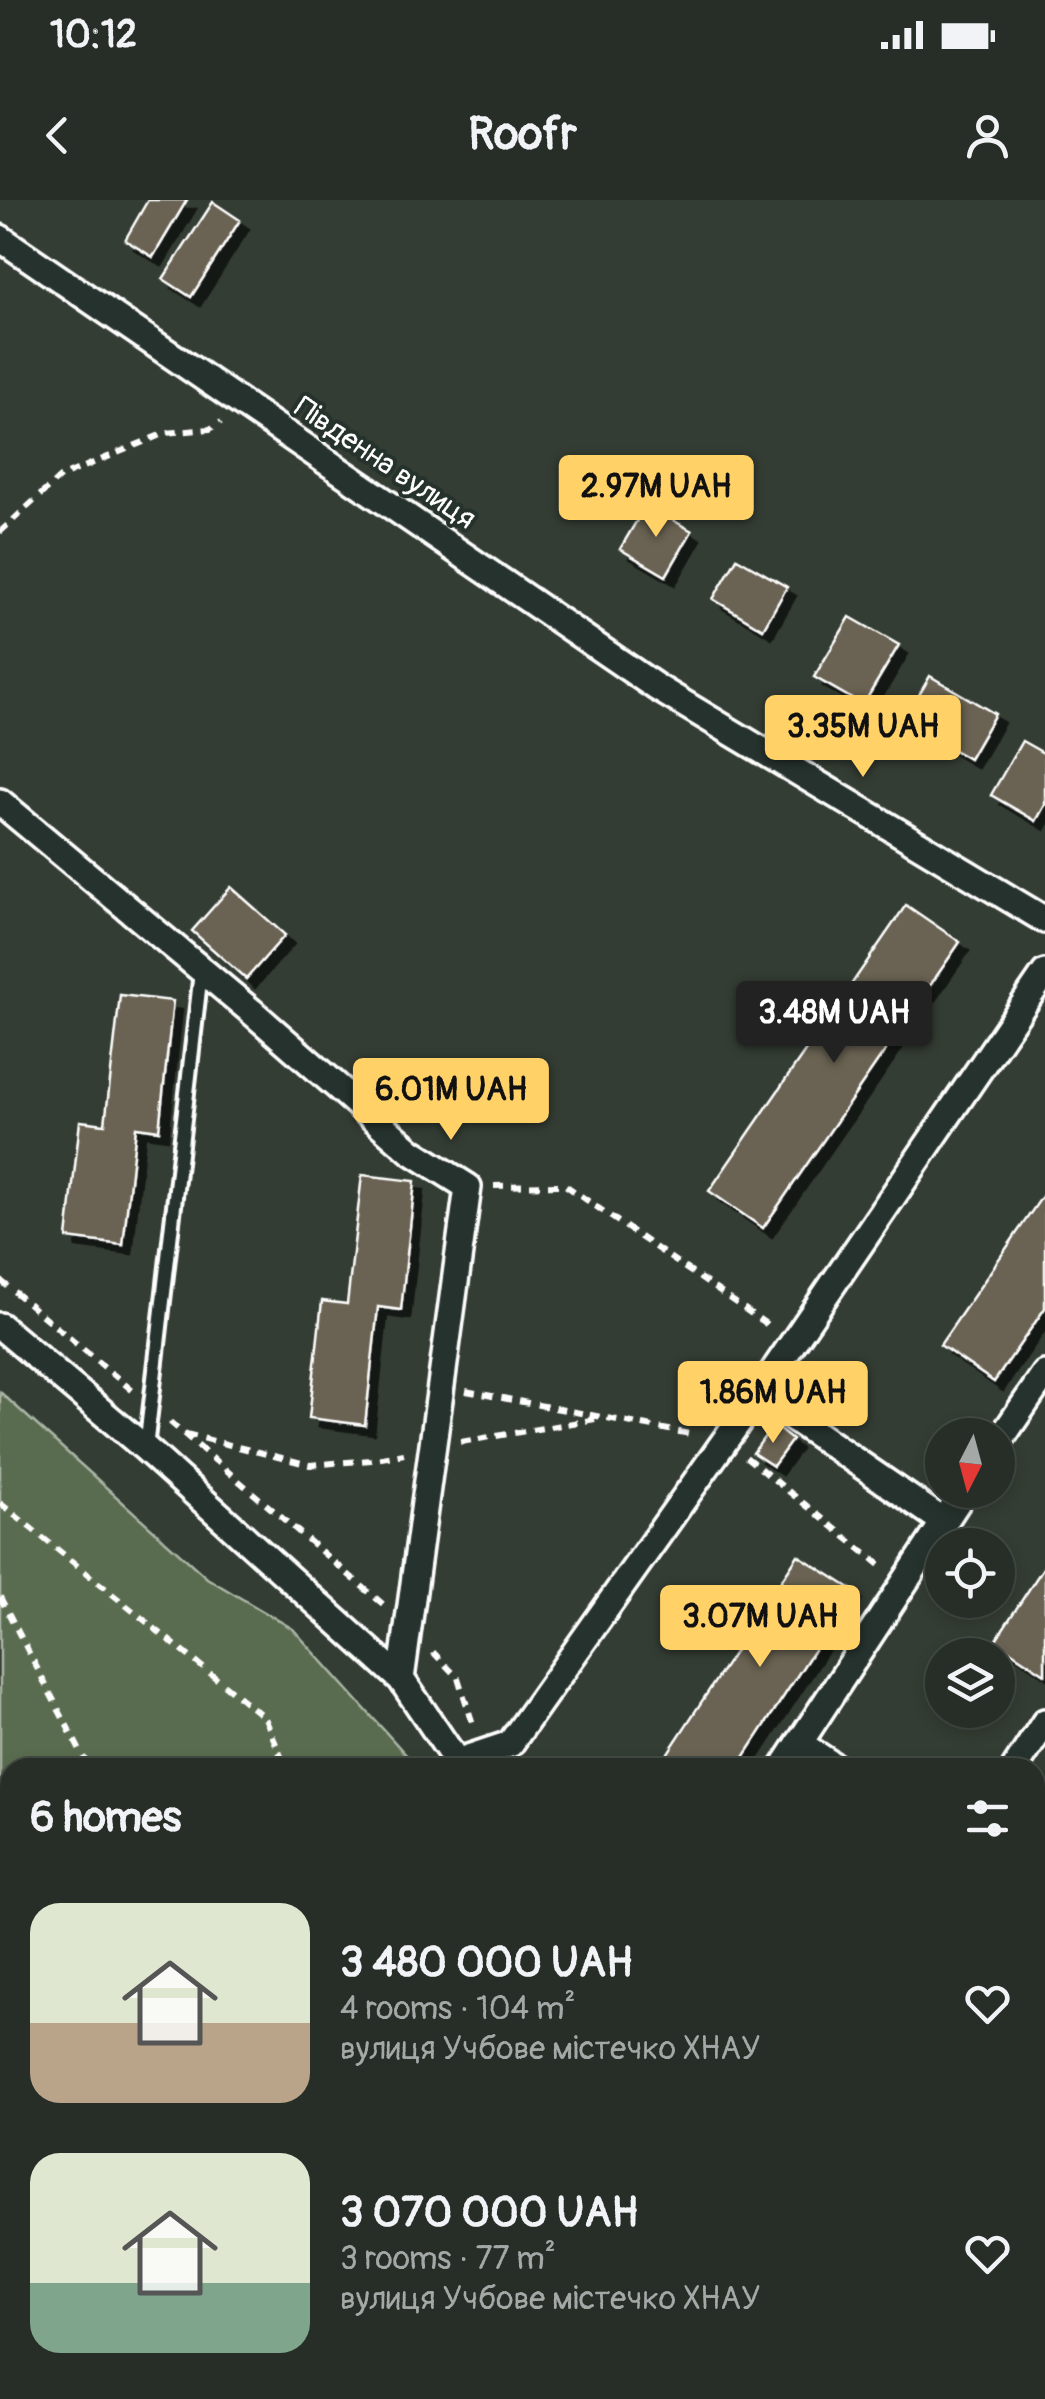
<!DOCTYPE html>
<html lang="en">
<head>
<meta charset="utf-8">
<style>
  body { margin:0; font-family:Pangolin,sans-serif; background:#2f362f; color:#f1f3f6; height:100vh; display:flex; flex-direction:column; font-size:38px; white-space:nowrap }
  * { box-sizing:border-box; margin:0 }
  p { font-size:32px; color:#a4a8a7 }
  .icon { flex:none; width:55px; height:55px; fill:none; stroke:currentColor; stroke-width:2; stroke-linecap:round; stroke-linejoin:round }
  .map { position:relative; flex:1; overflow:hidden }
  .panel { position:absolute; left:0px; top:1558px; width:1045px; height:642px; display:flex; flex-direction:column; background:#272e27; border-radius:30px 30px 0 0; box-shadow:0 5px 15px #0003,0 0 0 2px #434a44 }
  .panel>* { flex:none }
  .needle { width:65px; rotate:186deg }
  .tools { position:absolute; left:925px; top:1218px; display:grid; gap:20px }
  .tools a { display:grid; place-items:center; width:90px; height:90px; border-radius:50%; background:#272e27; box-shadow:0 5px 15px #0003,0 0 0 2px #434a44; font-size:50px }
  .price { position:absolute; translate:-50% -85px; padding:0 22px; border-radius:10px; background:#ffd166; color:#111; font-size:32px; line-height:65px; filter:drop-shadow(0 2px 5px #0008) }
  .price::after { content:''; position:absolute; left:50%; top:60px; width:30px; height:22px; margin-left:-15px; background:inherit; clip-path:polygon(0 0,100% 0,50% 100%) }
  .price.current { background:#222; color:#fff }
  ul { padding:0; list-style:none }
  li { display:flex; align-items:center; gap:30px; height:250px; padding:0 30px }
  li span { display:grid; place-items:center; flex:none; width:280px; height:200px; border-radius:30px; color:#555 }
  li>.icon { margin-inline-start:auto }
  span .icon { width:120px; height:120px; fill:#fffc; stroke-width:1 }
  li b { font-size:42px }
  h2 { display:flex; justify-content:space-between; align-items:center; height:120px; padding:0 30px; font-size:42px }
  .status { display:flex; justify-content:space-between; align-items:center; height:70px; padding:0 50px; background:#272e27; direction:ltr }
  .status svg { height:28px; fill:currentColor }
  header { display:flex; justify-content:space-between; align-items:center; height:130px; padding:0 30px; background:#272e27; font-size:45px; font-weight:700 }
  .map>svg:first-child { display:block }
  .green { fill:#5a6c4f; stroke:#acb6a7; stroke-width:2.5 }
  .building { fill:#6a6352; stroke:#fff; stroke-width:2.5; filter:url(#shadow) }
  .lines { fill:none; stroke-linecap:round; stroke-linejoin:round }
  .service-casing { stroke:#fff; stroke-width:20 }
  .minor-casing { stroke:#fff; stroke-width:32 }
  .path { stroke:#fff; stroke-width:6; stroke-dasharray:10 8; stroke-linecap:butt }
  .service { stroke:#26332d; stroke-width:12 }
  .minor { stroke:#26332d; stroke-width:25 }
  .labels { text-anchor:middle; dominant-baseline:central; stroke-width:8; stroke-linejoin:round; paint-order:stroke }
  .street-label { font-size:30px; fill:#fff; stroke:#26332d }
</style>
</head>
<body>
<div class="status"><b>10:12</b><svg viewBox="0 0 49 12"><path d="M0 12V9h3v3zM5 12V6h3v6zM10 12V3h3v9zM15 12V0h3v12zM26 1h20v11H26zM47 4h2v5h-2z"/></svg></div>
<header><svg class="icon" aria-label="back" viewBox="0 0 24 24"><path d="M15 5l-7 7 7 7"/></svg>Roofr<svg class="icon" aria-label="person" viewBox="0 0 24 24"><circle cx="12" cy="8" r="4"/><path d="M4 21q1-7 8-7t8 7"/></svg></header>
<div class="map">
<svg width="1045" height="2199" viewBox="0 0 1045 2199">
  <defs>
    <filter id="shadow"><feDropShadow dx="9" dy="9" stdDeviation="0" flood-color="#0009"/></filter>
  </defs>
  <rect width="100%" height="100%" fill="#343d34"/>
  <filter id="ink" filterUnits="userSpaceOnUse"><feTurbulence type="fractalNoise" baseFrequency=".01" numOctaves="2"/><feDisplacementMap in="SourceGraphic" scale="20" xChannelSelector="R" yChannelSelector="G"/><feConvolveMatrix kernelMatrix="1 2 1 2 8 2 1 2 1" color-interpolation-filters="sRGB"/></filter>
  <g filter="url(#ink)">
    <!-- green -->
    <path class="green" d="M0,1192l207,186 86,51 124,138 -407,1v622h611l3,9h-624z"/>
    <!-- building -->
    <path class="building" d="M148,0h39l-34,57 -28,-17z
      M213,2l27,18 -49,77 -28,-18z
      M646,305l46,26 -26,45 -46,-27z
      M737,358l50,29 -24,42 -50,-30z
      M850,417l49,28 -36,60 -49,-28z
      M930,476l65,38 -26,45 -65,-38z
      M1022,541l23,13v51l-9,16 -45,-26z
      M231,687l54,48 -39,44 -54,-48z
      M906,705l54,37 -197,286 -54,-37z
      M120,795l53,6 -14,129 -23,-3 -13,118 -56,-7 13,-117 25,3z
      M362,975l53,6 -14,129 -23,-3 -13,118 -56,-7 13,-117 25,3z
      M1045,992v116l-51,74 -54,-37z
      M773,1225l19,15 -19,26 -20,-13z
      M798,1355l55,35 -116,178h-79z
      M1045,1365v109l-50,-33z
      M1035,2026l10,7v17l-10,14z
      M868,2190h80l-6,9h-80z"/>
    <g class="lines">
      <defs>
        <path id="service" d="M146,1248l55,-476"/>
        <path id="minor" d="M0,38l656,449 389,233
          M0,602l251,209 160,140 57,36 -67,492
          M0,1126l146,123 255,230 60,89
          M758,1194l186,128
          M998,1243l47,-69
          M799,1543l38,25
          M459,1561l51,-17 248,-350 287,-421
          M783,1568l182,-278
          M1015,1568l30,-46
          M1035,1702l10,7
          M1035,1781l10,51
          M1035,2102l10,-15
          M675,2190l3,9
          M973,2199l6,-9"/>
      </defs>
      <!-- service casing -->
      <use href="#service" class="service-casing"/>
      <!-- minor casing -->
      <use href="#minor" class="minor-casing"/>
      <!-- path -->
      <path class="path" d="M0,332l60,-55 105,-44 45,-4 11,-7
        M494,986l71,-1 207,143
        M0,1080l133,111
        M466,1191l229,44
        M170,1222l214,183
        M186,1234l124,31 61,-5 33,-6
        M461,1242l135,-23
        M746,1257l138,111
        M0,1303l265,215 21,50
        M0,1397l89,171
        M433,1452l25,26 16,49
        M0,2039l10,2
        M292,2190l2,9
        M453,2199l28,-9"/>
      <!-- service -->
      <use href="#service" class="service"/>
      <!-- minor -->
      <use href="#minor" class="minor"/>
    </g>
  </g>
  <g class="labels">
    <!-- street labels -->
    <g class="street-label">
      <text transform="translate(385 263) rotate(34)">Південна вулиця</text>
    </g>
  </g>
</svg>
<div class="tools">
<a><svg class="needle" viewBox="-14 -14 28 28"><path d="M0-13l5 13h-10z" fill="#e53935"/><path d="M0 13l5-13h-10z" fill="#a4a8a7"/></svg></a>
<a><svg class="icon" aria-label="locate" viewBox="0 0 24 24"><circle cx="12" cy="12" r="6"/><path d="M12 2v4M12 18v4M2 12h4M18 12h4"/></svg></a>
<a><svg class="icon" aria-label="layers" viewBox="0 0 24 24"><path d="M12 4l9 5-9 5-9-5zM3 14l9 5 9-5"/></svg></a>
</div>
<b class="price" style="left:656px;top:340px">2.97M UAH</b>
<b class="price" style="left:863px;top:580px">3.35M UAH</b>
<b class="price current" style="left:834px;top:866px">3.48M UAH</b>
<b class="price" style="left:451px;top:943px">6.01M UAH</b>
<b class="price" style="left:773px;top:1246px">1.86M UAH</b>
<b class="price" style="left:760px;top:1470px">3.07M UAH</b>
<section class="panel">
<h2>6 homes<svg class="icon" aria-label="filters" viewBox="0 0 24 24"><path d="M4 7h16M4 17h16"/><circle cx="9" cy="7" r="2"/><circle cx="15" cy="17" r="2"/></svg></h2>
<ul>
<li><span style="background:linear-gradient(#dfe7d0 60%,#b9a48a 0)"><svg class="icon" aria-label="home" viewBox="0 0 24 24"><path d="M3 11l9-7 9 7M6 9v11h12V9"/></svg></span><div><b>3 480 000 UAH</b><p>4 rooms · 104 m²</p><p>вулиця Учбове містечко ХНАУ</p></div><svg class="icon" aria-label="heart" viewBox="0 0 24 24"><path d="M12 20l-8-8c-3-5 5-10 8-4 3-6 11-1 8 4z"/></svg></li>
<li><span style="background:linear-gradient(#dfe7d0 65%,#7fa58c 0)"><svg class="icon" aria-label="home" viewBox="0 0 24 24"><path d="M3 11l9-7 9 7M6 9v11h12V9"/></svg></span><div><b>3 070 000 UAH</b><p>3 rooms · 77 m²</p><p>вулиця Учбове містечко ХНАУ</p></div><svg class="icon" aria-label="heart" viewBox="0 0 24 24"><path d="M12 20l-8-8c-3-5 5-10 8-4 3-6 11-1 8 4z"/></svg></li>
</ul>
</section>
</div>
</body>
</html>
